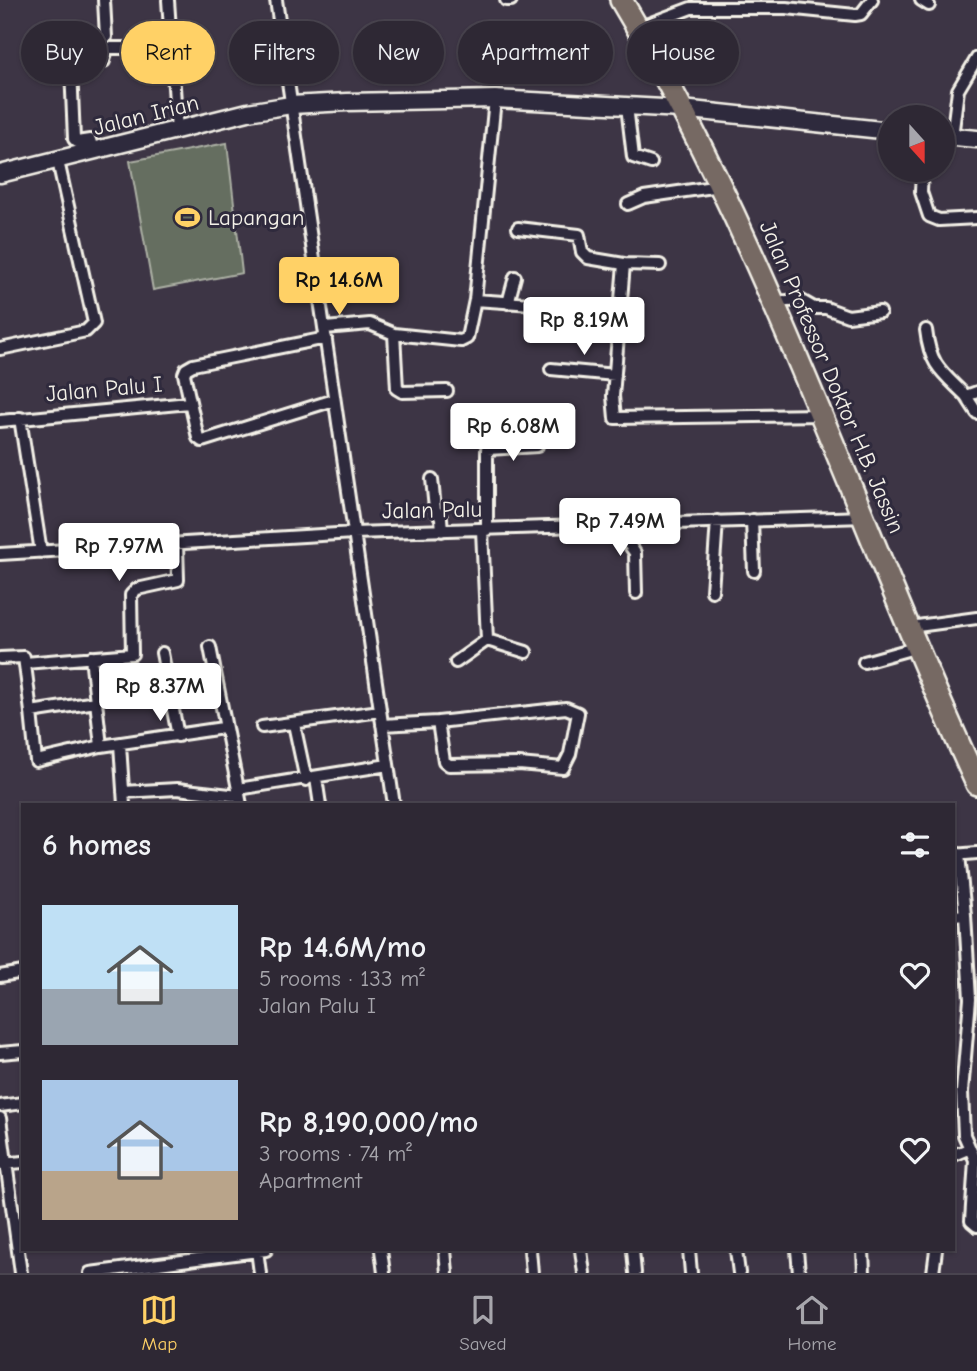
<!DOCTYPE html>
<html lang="en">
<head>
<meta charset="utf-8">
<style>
  body { margin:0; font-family:"Comic Neue",sans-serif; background:#3a3440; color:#f1f3f6; height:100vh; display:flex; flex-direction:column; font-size:26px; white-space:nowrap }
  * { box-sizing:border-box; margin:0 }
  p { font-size:23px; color:#a7a6ac }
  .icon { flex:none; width:38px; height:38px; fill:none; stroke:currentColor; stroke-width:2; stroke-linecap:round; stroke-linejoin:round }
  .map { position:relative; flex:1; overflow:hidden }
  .side { position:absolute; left:21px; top:803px; width:934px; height:448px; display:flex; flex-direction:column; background:#2e2834; border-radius:0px; box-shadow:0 2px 5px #0004,0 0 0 2px #49444f }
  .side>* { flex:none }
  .hud { position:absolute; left:21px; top:21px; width:936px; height:63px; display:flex; gap:14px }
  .needle { width:46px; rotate:159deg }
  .tools { position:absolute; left:878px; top:105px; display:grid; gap:14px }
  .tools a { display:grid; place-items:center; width:77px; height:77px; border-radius:50%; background:#2e2834; box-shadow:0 2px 5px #0004,0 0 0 2px #49444f; font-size:35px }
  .price { position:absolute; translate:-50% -60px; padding:0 16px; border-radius:7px; background:#fff; color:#222; font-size:23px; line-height:46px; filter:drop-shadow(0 2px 4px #0008) }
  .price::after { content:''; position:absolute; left:50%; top:42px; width:21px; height:16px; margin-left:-10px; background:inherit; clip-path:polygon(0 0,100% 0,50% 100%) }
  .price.current { background:#ffd166; color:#111 }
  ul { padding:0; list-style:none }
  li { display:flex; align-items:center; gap:21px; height:175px; padding:0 21px }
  li span { display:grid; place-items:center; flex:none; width:196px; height:140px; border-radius:0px; color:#555 }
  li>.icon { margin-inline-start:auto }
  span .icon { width:84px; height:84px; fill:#fffc; stroke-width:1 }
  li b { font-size:30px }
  h2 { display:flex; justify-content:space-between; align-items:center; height:84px; padding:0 21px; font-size:30px }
  .tag { padding:0 24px; border-radius:32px; background:#2e2834; box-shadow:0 2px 5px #0004,0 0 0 2px #49444f; font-size:24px; line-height:63px }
  .tag.current { background:#ffd166; color:#111 }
  .dock { display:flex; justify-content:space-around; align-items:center; height:98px; border-top:2px solid #49444f; background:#2e2834; font-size:19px; color:#a7a6ac }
  .dock a { display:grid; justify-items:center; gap:4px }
  .dock .current { color:#ffd166 }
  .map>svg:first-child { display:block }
  .green { fill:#656e61; stroke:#acb0a4; stroke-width:2 }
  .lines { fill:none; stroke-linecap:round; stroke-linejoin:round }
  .street-casing { stroke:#f4f1e8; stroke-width:16 }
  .secondary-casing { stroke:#f4f1e8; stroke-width:21 }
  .highway-casing { stroke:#f4f1e8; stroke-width:26 }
  .street { stroke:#2f2a3d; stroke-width:10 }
  .secondary { stroke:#2f2a3d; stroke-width:16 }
  .highway { stroke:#766964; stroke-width:21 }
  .labels { text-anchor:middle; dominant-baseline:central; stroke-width:6; stroke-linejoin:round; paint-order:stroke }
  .street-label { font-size:23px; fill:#f4f1e8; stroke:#2f2a3d }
  .poi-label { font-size:23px; fill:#f4f1e8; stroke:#2f2a3d; text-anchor:start }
</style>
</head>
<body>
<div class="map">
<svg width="977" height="1273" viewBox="0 0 977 1273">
  <rect width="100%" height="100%" fill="#3d3545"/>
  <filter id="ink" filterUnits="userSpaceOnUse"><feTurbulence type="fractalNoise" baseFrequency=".0143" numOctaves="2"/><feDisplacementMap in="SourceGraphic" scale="14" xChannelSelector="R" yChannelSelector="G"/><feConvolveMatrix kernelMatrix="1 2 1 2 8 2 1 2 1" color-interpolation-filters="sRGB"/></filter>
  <g filter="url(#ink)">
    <!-- green -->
    <path class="green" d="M227,143l15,130 -89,17 -23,-129z"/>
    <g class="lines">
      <defs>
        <path id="street" d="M104,0l2,37
          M168,0l9,131
          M276,0l118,805
          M506,0h5
          M921,0l8,5
          M638,28l53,-20h95l69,7 6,-1 11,-14
          M627,106l6,51 18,6
          M952,137l6,-47 19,-32
          M94,152l-4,-12 -13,2 -3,-3 -3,-71 33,-7 3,-13h26
          M922,170l-1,22 8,24 10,4 38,-2
          M628,204l16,-7 76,-11
          M518,228l61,7 3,17 6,6 36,6
          M660,265l-36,-1 -11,132 2,22 207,-3
          M475,300l98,7 4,20 41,7
          M775,302l25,-2 14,8h12l22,8 32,-4
          M508,303l7,-26
          M325,328l45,-4 24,10 67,7 6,-3 8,-38 20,-201
          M926,330c4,36 16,42 40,66l11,-4
          M394,334l3,55 5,3 45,-1
          M326,338l-133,27 -7,4 -2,5 14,64 4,3 132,-41
          M0,349l86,-18 8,-8 -36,-162
          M551,369l64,6
          M966,396l11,17
          M20,418l21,134
          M0,421l189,-18
          M432,479l3,30 6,9 1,13
          M752,520l2,51
          M622,524l2,13 11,16 1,40
          M487,530v-81l50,-3
          M0,554l354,-21 511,-16
          M712,591l5,-70
          M910,627l67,-9
          M487,640l39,12
          M210,647l28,142
          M162,653l16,83
          M91,657l10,89
          M0,658l24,-1 7,55
          M456,662l31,-22 -5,-110
          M864,662l54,-15
          M25,663l107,-9 -1,-59 6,-6 41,-9 -1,-35
          M95,693l73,-8
          M96,702l-65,10 5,49 65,-15 122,-18
          M566,708l12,5 -8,41 -7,14 -44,-4 -70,1 -5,-4 -6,-39z
          M294,724l12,56
          M382,725l56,-3
          M262,727l118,-16
          M120,744l4,61
          M316,778l4,27
          M123,792l54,-3 62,7
          M241,805l-3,-16 150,-24
          M959,854l6,61
          M954,855l23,-2
          M954,916l11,-1 5,84 -8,93 2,43 11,25 -4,61 6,5
          M0,976l23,-4
          M0,1053l23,-2
          M0,1106l23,-3
          M0,1118l21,155
          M954,1155l14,-6
          M0,1164l23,-2
          M257,1250l3,23
          M381,1250l3,23
          M445,1250l2,23
          M530,1250l2,23
          M581,1250l3,23
          M633,1250l2,23
          M689,1250l2,23
          M736,1250l3,23
          M797,1250l2,23
          M863,1250l1,23
          M90,1273l176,-23
          M933,1273l3,-23"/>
        <path id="secondary" d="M943,136l34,3
          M0,174l248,-62 43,-7 56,-3 148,-3 187,10 209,22"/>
        <path id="highway" d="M621,0c148,247 236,523 356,784"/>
      </defs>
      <!-- street casing -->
      <use href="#street" class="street-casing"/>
      <!-- secondary casing -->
      <use href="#secondary" class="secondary-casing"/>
      <!-- highway casing -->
      <use href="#highway" class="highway-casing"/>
      <!-- street -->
      <use href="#street" class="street"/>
      <!-- secondary -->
      <use href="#secondary" class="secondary"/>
      <!-- highway -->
      <use href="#highway" class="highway"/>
    </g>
  </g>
  <!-- icons -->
  <defs>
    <symbol id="stadium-bare" viewBox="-9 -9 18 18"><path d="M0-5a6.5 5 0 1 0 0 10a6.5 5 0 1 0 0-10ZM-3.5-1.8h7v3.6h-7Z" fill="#ffd166" stroke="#2f2a3d" stroke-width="2.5" paint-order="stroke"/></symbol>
  </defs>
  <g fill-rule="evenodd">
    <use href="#stadium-bare" x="170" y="200" width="35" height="35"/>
  </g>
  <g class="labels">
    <!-- street labels -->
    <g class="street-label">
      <text transform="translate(146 115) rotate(-14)">Jalan Irian</text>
      <text transform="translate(832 377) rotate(67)">Jalan Professor Doktor H.B. Jassin</text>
      <text transform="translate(104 389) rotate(-5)">Jalan Palu I</text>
      <text transform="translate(432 510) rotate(-1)">Jalan Palu</text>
    </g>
    <!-- poi labels -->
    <g class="poi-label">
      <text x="208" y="217">Lapangan</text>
    </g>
  </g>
</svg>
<div class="tools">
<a><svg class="needle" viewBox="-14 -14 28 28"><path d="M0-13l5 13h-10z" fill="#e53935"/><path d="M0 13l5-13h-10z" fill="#a7a6ac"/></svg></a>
</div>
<b class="price current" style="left:339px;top:317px">Rp 14.6M</b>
<b class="price" style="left:584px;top:357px">Rp 8.19M</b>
<b class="price" style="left:513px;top:463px">Rp 6.08M</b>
<b class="price" style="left:620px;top:558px">Rp 7.49M</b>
<b class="price" style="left:119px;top:583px">Rp 7.97M</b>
<b class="price" style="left:160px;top:723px">Rp 8.37M</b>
<div class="hud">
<a class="tag">Buy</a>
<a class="tag current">Rent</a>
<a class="tag">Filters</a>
<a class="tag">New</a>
<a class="tag">Apartment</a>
<a class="tag">House</a>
</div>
<section class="side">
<h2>6 homes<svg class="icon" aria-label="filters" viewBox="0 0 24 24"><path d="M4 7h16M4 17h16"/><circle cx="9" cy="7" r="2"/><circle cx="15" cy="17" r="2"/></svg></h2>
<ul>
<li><span style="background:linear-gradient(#bfe0f5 60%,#9aa5b1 0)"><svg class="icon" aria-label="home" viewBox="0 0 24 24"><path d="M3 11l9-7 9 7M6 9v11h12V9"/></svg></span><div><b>Rp 14.6M/mo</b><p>5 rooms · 133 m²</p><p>Jalan Palu I</p></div><svg class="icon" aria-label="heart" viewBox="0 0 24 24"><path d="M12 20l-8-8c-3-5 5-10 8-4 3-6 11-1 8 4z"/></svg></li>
<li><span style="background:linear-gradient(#a9c7e8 65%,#b9a48a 0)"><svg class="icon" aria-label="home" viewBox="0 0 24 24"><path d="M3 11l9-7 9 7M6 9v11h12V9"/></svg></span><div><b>Rp 8,190,000/mo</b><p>3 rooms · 74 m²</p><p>Apartment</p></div><svg class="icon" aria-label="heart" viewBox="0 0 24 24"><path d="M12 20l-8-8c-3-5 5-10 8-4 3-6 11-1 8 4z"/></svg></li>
</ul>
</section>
</div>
<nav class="dock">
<a class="current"><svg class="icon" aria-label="map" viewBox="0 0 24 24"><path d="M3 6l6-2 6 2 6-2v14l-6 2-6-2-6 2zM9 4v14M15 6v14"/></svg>Map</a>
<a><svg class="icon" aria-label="saved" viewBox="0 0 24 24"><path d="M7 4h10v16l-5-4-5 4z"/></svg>Saved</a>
<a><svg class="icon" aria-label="home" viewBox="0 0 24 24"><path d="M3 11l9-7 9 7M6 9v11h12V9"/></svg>Home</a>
</nav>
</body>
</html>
